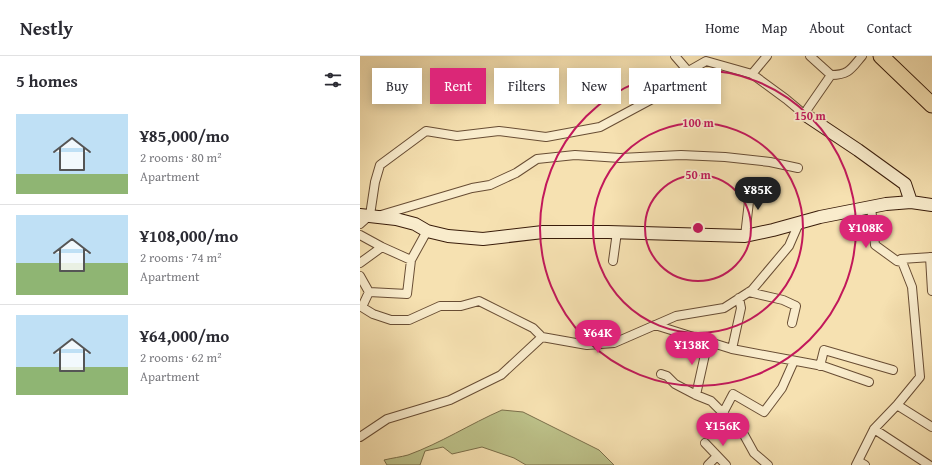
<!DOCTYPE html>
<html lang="en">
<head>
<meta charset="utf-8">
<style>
  body { margin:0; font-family:"Gentium Book Plus",serif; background:#f2f2f3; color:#2b2b33; height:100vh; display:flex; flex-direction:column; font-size:15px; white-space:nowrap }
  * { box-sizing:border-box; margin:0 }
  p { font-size:13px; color:#7c7c81 }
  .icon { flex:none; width:22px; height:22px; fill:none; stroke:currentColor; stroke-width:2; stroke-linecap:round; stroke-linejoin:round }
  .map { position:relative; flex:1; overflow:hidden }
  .panel { display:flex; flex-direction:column; background:#fff; width:360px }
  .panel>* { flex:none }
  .banner { position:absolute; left:12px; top:12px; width:380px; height:36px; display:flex; gap:8px }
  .price { position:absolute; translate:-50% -34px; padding:0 9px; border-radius:14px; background:#db2777; color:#fff; font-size:13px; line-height:26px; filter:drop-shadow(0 1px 2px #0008) }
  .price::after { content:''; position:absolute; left:50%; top:24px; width:12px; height:9px; margin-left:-6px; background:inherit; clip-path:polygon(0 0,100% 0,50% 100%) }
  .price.selected { background:#222; color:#fff }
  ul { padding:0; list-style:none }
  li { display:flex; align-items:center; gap:12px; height:100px; padding:0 16px }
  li+li { border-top:1px solid #e1e1e2 }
  li span { display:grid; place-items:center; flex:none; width:112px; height:80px; border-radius:0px; color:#555 }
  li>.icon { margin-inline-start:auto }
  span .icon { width:48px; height:48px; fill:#fffc; stroke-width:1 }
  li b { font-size:17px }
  h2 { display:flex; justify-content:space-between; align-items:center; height:48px; padding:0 16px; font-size:17px }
  .chip { padding:0 14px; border-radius:0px; background:#fff; box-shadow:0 2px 10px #0003; font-size:14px; line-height:36px }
  .chip.selected { background:#db2777; color:#fff }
  header { display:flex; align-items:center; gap:24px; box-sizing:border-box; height:56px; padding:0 20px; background:#fff; border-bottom:1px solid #e1e1e2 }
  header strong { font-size:19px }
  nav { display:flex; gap:22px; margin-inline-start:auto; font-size:14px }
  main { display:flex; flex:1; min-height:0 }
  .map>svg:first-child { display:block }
  .green { fill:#bdc28a; stroke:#7b6f4a }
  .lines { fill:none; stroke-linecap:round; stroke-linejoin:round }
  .street-casing { stroke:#684d34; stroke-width:10 }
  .secondary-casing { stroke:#391c0a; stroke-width:14 }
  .highway-casing { stroke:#391c0a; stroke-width:17 }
  .street { stroke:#f9eccc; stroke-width:8 }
  .secondary { stroke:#f9eccc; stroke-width:12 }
  .highway { stroke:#f6e1b1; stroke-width:15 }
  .ring { fill:none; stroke:#c2185b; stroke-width:2 }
  .centre { fill:#c2185b; stroke:#f9eccc; stroke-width:2 }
  .ring-label { font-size:12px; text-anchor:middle; font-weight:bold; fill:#c2185b; stroke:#f9eccc; stroke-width:3.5; stroke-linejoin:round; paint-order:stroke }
</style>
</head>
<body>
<header>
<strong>Nestly</strong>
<nav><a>Home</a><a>Map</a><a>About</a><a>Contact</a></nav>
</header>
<main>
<section class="panel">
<h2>5 homes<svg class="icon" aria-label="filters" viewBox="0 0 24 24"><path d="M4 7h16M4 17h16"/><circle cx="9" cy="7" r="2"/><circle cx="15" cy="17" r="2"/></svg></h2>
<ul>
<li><span style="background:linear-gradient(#bfe0f5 75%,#8fb573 0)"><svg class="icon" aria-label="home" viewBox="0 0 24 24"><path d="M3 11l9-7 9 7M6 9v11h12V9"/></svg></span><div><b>¥85,000/mo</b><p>2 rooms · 80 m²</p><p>Apartment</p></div></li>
<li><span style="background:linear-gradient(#bfe0f5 60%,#8fb573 0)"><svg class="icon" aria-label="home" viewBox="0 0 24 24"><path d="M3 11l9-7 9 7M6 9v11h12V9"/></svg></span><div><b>¥108,000/mo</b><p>2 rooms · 74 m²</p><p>Apartment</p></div></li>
<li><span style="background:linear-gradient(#bfe0f5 65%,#8fb573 0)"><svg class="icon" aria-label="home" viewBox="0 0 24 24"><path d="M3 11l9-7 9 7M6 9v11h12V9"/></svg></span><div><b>¥64,000/mo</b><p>2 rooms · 62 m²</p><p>Apartment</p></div></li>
</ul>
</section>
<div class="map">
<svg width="572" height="409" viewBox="0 0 572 409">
  <rect width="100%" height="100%" fill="#f6e1b1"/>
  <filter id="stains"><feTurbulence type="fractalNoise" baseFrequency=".005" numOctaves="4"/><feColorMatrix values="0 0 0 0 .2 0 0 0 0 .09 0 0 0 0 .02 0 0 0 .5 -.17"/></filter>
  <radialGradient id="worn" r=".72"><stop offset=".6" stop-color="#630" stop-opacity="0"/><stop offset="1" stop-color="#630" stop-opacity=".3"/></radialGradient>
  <!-- green -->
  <path class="green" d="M142,354l21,2 76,38 15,15h-88l-12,-7 -32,-11 -30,7 -9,-7 -18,4 -5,14h-33l-3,-5c8,-2 17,-3 24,-5 33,-12 62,-31 94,-45z"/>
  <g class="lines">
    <defs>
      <path id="street" d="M315,0l13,15
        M392,18l15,-18
        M471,19c18,0 20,-6 31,-19
        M511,151l4,38 22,16 5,1
        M21,159l91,-27 18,-3 26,-12 21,-14 38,-4 45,3 61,-3 44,2 45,5 28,6
        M0,168l10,-9 5,-33 5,-17 46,-34 31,5 42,-5 47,6 54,-10 54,-29 31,-25 21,-12 46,13 34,25 18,15 27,-39 -21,-19
        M0,179l22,12 29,13 16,-29
        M385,180l6,-52
        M570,201l2,34
        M253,205l4,-29
        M0,207l22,-16
        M0,220l9,16 38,2 4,-34
        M389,236l34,8 13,6 -4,17
        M379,242l2,10 -9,41 91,17 46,16
        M0,250l13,8 18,6h18l31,-14h21l18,-5 54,27 9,9
        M2,251l7,-15
        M295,269l77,24
        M460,310l4,-16 69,20
        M301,318l6,2 8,8 21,11 15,6 12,12
        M336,339l12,-54
        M537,349l35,22
        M514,373l55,36
        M0,381l27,-18 63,-19 51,-25 41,-38 45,8 27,-2 62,-27 48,-8 28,-18 37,-44 10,-23
        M345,387l21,22
        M498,405l7,4
        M348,409l9,-9
        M408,409l-14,-12 -11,-20 -20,-20 10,-19 31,18 18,-24 12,-27
        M496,409l18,-36 23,-24 23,-28 -8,-90 -11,-28 31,-2"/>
      <path id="secondary" d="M444,58l54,36 47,34 6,18
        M0,159l36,4 19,5 12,7 21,5 35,3 60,-7h65l137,4 28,-6 47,-13 66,-13 25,-2 21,3"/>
      <path id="highway" d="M521,0l51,49"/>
    </defs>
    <!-- street casing -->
    <use href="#street" class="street-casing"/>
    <!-- secondary casing -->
    <use href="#secondary" class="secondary-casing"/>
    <!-- highway casing -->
    <use href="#highway" class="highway-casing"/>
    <!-- street -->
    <use href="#street" class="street"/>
    <!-- secondary -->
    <use href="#secondary" class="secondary"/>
    <!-- highway -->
    <use href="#highway" class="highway"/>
  </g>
  <!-- distance rings -->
  <g class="ring">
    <circle cx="338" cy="172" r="53"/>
    <circle cx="338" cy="172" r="105"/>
    <circle cx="338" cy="172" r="158"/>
  </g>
  <circle cx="338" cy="172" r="6" class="centre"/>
  <g class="ring-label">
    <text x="450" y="64">150 m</text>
    <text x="338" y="71">100 m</text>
    <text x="338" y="123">50 m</text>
  </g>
  <rect width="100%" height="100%" filter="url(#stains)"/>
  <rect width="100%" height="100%" fill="url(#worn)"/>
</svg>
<b class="price selected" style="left:398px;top:155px">¥85K</b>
<b class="price" style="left:506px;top:193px">¥108K</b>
<b class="price" style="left:238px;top:298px">¥64K</b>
<b class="price" style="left:332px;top:310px">¥138K</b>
<b class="price" style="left:363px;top:391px">¥156K</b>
<div class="banner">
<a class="chip">Buy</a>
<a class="chip selected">Rent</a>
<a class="chip">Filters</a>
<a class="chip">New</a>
<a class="chip">Apartment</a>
</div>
</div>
</main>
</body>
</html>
